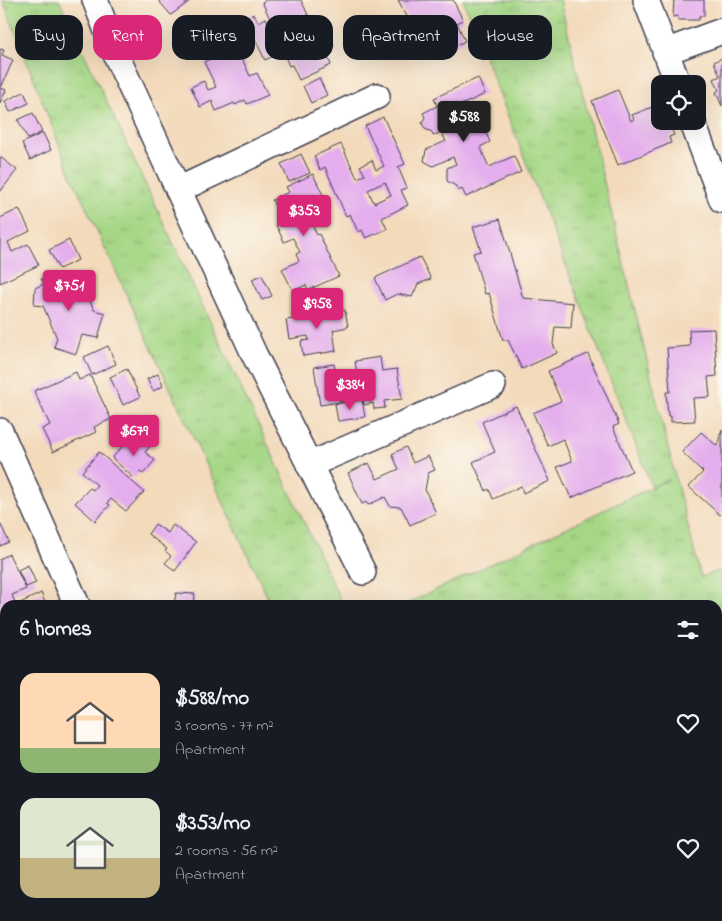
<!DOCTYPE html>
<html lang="en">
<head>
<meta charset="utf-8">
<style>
  body { margin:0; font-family:"Indie Flower",sans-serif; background:#242831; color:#f1f3f6; height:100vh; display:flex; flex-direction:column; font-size:19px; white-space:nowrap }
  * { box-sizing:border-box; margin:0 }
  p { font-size:16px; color:#9ea1a6 }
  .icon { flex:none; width:28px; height:28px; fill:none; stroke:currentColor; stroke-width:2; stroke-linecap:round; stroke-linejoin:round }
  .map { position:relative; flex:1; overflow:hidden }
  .sheet { position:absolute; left:0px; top:600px; width:722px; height:321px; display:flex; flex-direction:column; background:#171b24; border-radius:15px 15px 0 0; box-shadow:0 5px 20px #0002 }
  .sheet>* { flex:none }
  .hud { position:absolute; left:15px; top:15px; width:692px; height:45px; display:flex; gap:10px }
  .controls { position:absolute; left:651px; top:75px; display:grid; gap:10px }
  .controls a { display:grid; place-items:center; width:55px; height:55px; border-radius:10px; background:#171b24; box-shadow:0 5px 20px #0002; font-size:25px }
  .price { position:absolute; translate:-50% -42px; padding:0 11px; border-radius:5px; background:#db2777; color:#fff; font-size:16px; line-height:32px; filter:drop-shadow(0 1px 2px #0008) }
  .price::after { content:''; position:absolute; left:50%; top:30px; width:15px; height:11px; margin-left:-8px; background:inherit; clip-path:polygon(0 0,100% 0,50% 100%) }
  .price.current { background:#222; color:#fff }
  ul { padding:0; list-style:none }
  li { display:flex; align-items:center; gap:15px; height:125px; padding:0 20px }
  li span { display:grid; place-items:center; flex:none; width:140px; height:100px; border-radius:15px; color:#555 }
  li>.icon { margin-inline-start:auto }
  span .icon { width:60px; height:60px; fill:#fffc; stroke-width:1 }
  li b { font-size:21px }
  h2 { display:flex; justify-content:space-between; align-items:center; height:60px; padding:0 20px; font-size:21px }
  .tag { padding:0 18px; border-radius:15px; background:#171b24; box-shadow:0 5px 20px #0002; font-size:18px; line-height:45px }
  .tag.current { background:#db2777; color:#fff }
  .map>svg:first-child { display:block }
  .grass { fill:url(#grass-tufts); stroke:#647c60 }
  .building { fill:#e4aded; fill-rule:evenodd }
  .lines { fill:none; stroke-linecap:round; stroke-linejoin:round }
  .minor-casing { stroke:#413e4e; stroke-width:28 }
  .minor { stroke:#fff; stroke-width:25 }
</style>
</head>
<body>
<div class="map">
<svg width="722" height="921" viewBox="0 0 722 921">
  <defs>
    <pattern id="grass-tufts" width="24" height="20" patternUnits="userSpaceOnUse" patternTransform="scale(1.25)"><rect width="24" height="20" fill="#a6d786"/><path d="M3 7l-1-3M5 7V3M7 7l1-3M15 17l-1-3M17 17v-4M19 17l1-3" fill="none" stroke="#8fb875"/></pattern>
  </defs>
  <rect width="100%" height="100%" fill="#fbf7ec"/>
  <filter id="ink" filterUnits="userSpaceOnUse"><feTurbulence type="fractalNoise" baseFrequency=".02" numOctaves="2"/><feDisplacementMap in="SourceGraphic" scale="10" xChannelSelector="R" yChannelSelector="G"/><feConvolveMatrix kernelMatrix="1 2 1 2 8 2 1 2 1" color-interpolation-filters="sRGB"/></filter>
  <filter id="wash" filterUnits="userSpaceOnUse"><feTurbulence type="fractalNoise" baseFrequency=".0096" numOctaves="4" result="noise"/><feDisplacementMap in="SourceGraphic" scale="20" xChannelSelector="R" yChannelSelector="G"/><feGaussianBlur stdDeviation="1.12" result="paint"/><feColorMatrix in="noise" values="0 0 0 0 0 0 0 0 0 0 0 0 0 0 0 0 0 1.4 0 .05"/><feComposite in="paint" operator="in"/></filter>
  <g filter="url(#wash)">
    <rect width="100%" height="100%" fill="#f3dabb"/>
    <!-- grass -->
    <path class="grass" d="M3,0h56l284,605h-72l-200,-430z
      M463,0h97l115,476 26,101 21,-7v334l-4,2v-301h-314l265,-126 -17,8z
      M564,916h133l-10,5h-121z"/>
    <g id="blocks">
      <!-- building -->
      <path class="building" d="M158,0h33l-20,15z
        M266,0h35l16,34 9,-5 8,17 -9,4 6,15 -32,15 -7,-15 -3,1 -6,-15 2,-1 -23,-48z
        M398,0h55l10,20 -6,3 8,18 -27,13 -13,-33 -16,-1z
        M674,0h30v16h-5v4h-21v-4l-5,1z
        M254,14l4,8 8,-4 16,34 -17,8 -20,-42z
        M224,20l4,8 10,-4 7,15 -10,5 15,32 7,-3 11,22 -21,9 -2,-4 -10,5 -1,-2 -18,8 -4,-10 -12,6 -9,-20 13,-6 4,9 8,-3 -12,-25 14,-7 -12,-26z
        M0,49l4,1 -2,5 11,5 -12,28 5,2 -6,14z
        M722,58v48l-6,-14 3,-2 -5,-11 6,-3 -6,-14z
        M319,78l8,17 -16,8 -8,-17z
        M478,78l7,16 -24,11 11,24 10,-5 8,18 -10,5 9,20 25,-11 7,16 -55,25 -4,-8 -4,2 -2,-5 -9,-5v-13l9,-4 -3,-7 -20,9 -9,-5 2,-11 20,-9 -5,-9 -8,4 -1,-4 -7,-3 -3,-6 3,-6 -2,-4 14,-7 -3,-8z
        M618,90l13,31 3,-2 -2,-4 28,-11v17h8l6,14 -5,2 2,6 -53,22 -26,-64z
        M24,92l5,11 -19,9 -5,-11z
        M33,113l9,19 -14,7 -10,-19z
        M383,117l22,47 -7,3 9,21 -6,2 7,15 -26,13 5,11 -21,9 -4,-8 -4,2 -8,-18 -4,2 -21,-49 -5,3 -6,-14 27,-12 16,34 8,-3 -5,-9 12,-6 4,10 8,-4 -19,-40zM385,182l6,13 -17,8 -6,-13z
        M43,133l8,17 -21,10 -8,-17z
        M301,154l9,19 -21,9 -8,-18z
        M0,157l17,13 -17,22z
        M313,174l10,21 -24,11 8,15 3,-1 7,15 2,-1 20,42 -31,14 -2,-5 -13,6 -11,-22 17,-8 -3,-7 4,-2 -7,-14 -9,4 -8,-17 6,-3 -10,-22 17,-8 -3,-5z
        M19,209l11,22 -22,11 4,10 16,-8 11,21 -39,18v-65z
        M500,219l23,79 50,5 -2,25 -16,-1 -2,17 4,9 -35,16 -14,-29h-5l-14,-47 -4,1 -12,-41 8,-2 -8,-24z
        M69,240l9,20 -19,9 -10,-19z
        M420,257l11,22 -13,5 -6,13 -15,-3 -12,6 -10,-22z
        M262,275l10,21 -10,4 -10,-21z
        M60,277l23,8 11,25 11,3 -7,25 -16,-3 -6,19 -22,-7 3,-9 -14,-32 -9,-1 1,-17 9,-4 -3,-5z
        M329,307l1,5 15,-2 3,17 -15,3 3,21 -33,5 -2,-15 8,-1 -1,-4 -19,3 -3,-19 14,-2 -1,-6z
        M714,329l3,47 -9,1 2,20 -17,1 2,23 -24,1v-6h-3l-2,-24h4l-3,-44 23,-2 -1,-16z
        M108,346l8,18 -24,11 -8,-18z
        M588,354l31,70 -6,3 19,44 -61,27 -14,-31 15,-6 -9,-22 -15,7 -15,-33 28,-12 -13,-30z
        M380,357l2,14 15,-2 5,30 -18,2 1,7 -11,1 -1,-6 -9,2 -1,-6 -22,3 -3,-24 19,-3 -2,-14z
        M334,364l6,38 -20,3 -6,-38z
        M127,369l13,28 -17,8 -13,-28z
        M76,372l3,8 11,-5 21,44 -17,8 2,5 -43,20 -11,-23 8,-4 -16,-34z
        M158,374l5,12 -10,5 -6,-12z
        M362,400l3,17 -27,4 -3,-17z
        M516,406l34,75 -27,12 -2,-7 -28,13 -4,-10 -3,2 -13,-29 22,-10 -13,-30z
        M722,429v84l-2,2 -31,-28 14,-15 -21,-20 19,-20 16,14z
        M141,436l10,9 -6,7 10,8 -12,14 -3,-2 -6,6 -22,-20 18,-20 5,5z
        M406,447l7,16 15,-7 7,14 -7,3 -3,17 11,23 -26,12 -9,-18 -11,-1 -5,-9 -17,8 -2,-3 -4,2 -14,-31 21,-10 8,16 22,-10 -7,-15z
        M99,452l45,40 -18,19 -15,-12 -4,4 3,2 -15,16 -20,-18 15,-15 3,2 4,-5 -15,-13z
        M0,523l9,19 -9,4z
        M155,524l13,9 5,-8 23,17 -21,29 -10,-8 6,-7 -6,-5 2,-2 -19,-15z
        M9,554l17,35 -14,6 4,10 25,-12 5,12h-41v33l-5,3v-82z
        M28,565l8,18 -10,4 -8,-17z
        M176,593l19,1 -1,11h-20z
        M5,649v57l-5,-11v-42z
        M5,881v22l-5,1v-22z
        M156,916h21l2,5h-20z
        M292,916h47l-8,5h-40l-1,-3z
        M431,916h32l2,4 -32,1z
        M509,916h26l2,5h-25z"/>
    </g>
  </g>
  <g filter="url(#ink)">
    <use href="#blocks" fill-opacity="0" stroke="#413e4e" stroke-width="1"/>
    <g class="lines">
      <defs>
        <path id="minor" d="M95,0l22,57 137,297 109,218
          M646,0l32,84
          M665,52l57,-21
          M692,121l30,79
          M178,190l199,-94
          M0,431l77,174
          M309,465l184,-80
          M218,916l2,5"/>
      </defs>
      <!-- minor casing -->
      <use href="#minor" class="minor-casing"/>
      <!-- minor -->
      <use href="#minor" class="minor"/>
    </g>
  </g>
</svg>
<div class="controls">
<a><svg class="icon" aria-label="locate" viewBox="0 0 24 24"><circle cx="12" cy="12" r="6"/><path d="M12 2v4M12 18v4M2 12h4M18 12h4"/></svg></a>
</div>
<b class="price current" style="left:464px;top:143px">$588</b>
<b class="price" style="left:304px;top:237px">$353</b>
<b class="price" style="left:69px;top:312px">$751</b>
<b class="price" style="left:317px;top:330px">$958</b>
<b class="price" style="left:350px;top:411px">$384</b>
<b class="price" style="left:134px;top:457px">$679</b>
<div class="hud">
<a class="tag">Buy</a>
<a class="tag current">Rent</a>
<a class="tag">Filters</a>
<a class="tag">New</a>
<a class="tag">Apartment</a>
<a class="tag">House</a>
</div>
<section class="sheet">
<h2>6 homes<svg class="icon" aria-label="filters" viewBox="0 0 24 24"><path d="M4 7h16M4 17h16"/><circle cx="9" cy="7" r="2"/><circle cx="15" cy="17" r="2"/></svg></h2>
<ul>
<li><span style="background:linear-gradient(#ffd9b3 75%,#8fb573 0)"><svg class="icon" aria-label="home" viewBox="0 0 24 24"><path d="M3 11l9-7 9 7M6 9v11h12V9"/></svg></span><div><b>$588/mo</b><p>3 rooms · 77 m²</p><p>Apartment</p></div><svg class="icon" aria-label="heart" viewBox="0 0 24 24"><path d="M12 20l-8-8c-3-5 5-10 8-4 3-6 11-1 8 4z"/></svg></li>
<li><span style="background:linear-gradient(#dfe7d0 60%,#c2b280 0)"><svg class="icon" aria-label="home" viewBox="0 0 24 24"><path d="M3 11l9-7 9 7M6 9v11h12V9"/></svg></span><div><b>$353/mo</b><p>2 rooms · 56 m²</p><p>Apartment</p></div><svg class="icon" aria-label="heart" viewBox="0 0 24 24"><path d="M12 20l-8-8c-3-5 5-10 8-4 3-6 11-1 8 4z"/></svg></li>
</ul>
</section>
</div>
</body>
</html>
